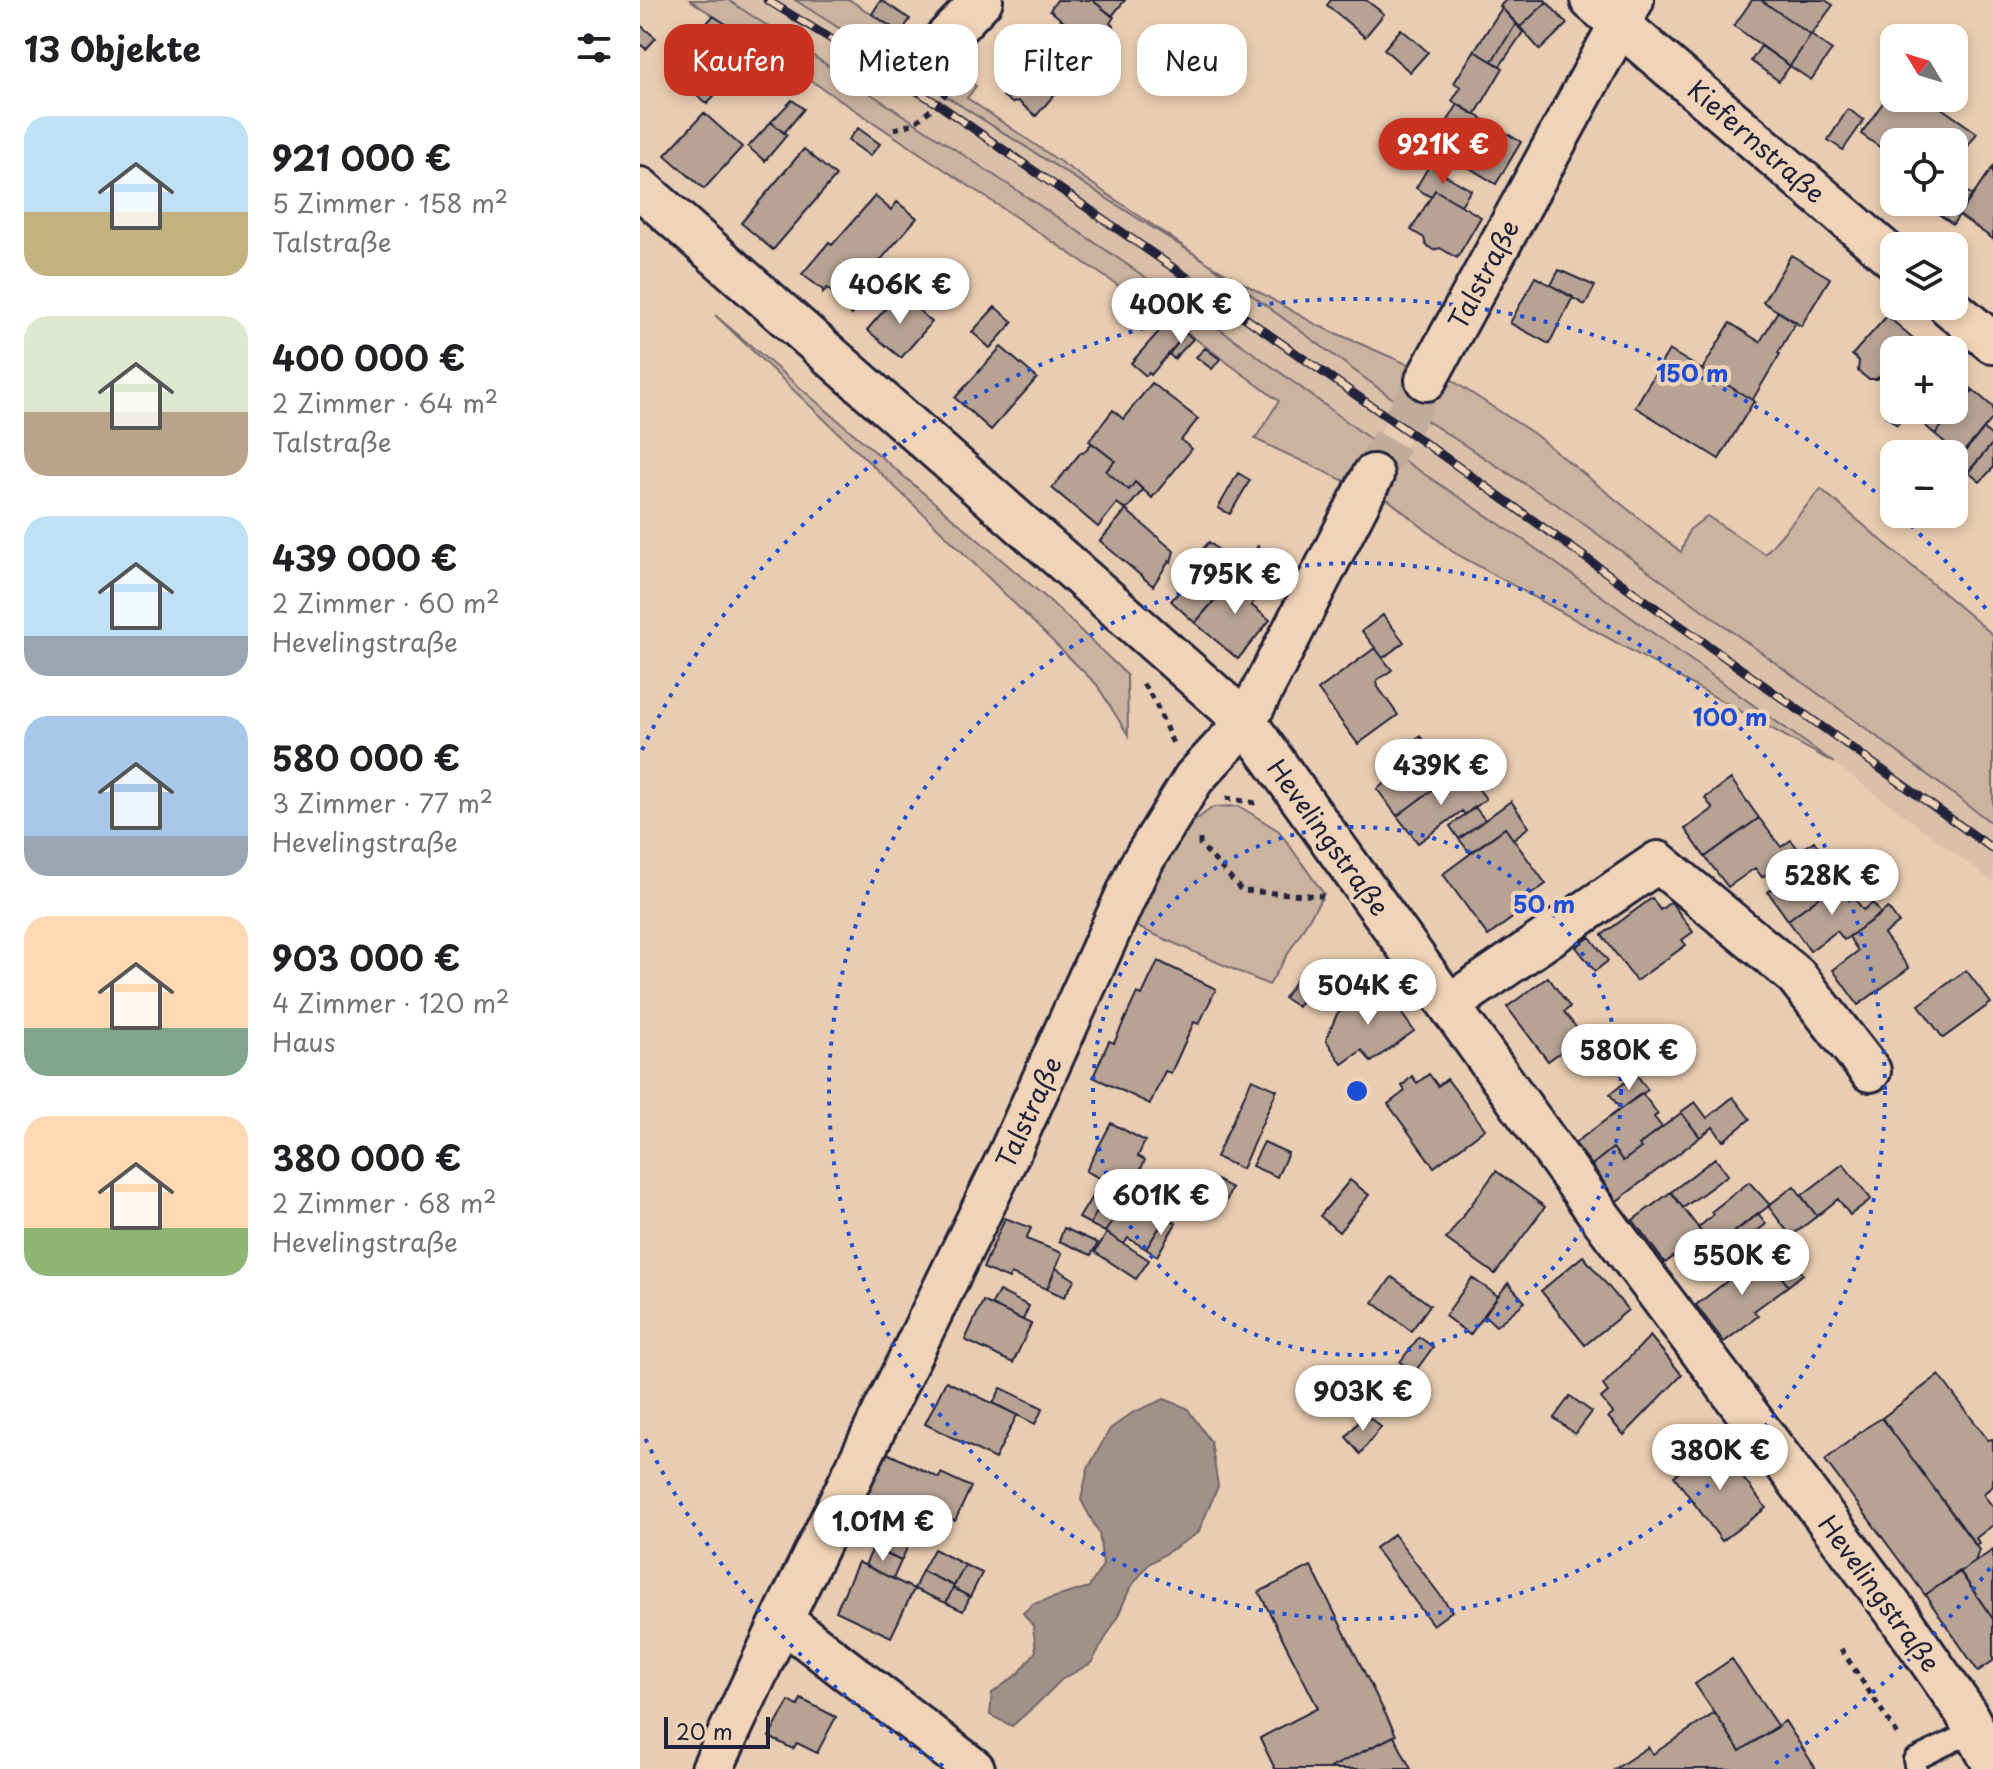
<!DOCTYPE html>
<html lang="de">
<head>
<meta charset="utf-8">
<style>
  body { margin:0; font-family:"Playpen Sans",sans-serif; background:#f6f6f6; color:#202124; height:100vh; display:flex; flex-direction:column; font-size:30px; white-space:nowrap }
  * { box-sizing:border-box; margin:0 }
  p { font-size:26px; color:#757577 }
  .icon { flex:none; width:44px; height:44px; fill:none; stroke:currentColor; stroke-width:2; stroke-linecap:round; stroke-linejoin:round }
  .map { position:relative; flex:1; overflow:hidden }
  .sheet { display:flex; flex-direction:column; background:#fff; width:640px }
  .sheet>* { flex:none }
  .banner { position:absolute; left:24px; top:24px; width:760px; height:72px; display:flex; gap:16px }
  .needle { width:52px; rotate:308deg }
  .fabs { position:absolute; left:1240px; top:24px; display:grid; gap:16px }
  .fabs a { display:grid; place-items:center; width:88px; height:88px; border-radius:16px; background:#fff; box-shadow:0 4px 12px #0003; font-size:40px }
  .scale { position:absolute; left:24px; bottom:20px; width:106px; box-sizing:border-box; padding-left:8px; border:4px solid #22223b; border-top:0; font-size:22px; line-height:28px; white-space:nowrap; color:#22223b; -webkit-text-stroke:6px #f1d4b7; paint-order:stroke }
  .price { position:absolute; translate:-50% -68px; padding:0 18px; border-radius:28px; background:#fff; color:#222; font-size:26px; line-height:52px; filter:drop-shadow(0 2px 4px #0008) }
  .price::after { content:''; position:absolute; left:50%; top:48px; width:24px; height:18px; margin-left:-12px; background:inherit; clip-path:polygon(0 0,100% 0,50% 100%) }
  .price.on { background:#c8321e; color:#fff }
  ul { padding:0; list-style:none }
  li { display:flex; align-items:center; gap:24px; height:200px; padding:0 24px }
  li span { display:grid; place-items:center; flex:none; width:224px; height:160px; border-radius:24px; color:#555 }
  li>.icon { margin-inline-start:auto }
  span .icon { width:96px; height:96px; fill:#fffc; stroke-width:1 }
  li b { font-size:34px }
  h2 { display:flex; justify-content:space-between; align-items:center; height:96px; padding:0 24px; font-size:34px }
  .chip { padding:0 28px; border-radius:24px; background:#fff; box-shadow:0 4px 12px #0003; font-size:28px; line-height:72px }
  .chip.on { background:#c8321e; color:#fff }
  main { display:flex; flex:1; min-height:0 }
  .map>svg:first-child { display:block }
  .built { fill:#dac0a9 }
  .green { fill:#cbb3a0; stroke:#766a6e; stroke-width:2 }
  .water { fill:#a29188; stroke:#6f6569; stroke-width:2 }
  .building { fill:#b7a294; stroke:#22223b; stroke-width:2 }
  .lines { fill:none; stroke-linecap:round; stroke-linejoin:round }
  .minor-tunnel { stroke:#c1ab9a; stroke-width:40; stroke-dasharray:40 20; stroke-linecap:butt }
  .service-casing { stroke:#22223b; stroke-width:26 }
  .minor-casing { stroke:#22223b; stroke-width:46 }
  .path { stroke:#22223b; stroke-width:5; stroke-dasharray:6 6; stroke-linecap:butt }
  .service { stroke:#f1d4b7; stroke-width:20 }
  .minor { stroke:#f1d4b7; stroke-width:40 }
  .rail-casing { stroke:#22223b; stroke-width:9 }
  .rail { stroke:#f1d4b7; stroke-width:6; stroke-dasharray:18; stroke-linecap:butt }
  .ring { fill:none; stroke:#1d4ed8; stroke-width:4; stroke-dasharray:4 8 }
  .labels { text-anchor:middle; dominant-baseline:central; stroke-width:8; stroke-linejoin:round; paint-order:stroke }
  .street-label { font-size:26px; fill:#22223b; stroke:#f1d4b7 }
  .centre { fill:#1d4ed8; stroke:#f1d4b7; stroke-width:4 }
  .ring-label { font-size:24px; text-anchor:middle; font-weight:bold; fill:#1d4ed8; stroke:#f1d4b7; stroke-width:8; stroke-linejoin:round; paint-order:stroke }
</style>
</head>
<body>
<main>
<section class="sheet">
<h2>13 Objekte<svg class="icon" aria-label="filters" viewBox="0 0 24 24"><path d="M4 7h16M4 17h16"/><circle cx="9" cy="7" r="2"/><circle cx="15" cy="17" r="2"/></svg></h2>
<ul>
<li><span style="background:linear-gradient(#bfe0f5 60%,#c2b280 0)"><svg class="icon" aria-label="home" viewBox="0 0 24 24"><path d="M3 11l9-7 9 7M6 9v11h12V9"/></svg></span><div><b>921 000 €</b><p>5 Zimmer · 158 m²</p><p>Talstraße</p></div></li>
<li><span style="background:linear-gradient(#dfe7d0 60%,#b9a48a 0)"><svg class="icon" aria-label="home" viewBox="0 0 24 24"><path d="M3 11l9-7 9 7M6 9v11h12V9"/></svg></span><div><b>400 000 €</b><p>2 Zimmer · 64 m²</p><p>Talstraße</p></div></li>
<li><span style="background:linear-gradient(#bfe0f5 75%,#9aa5b1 0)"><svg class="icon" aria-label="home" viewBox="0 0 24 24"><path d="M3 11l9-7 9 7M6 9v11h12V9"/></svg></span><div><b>439 000 €</b><p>2 Zimmer · 60 m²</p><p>Hevelingstraße</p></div></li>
<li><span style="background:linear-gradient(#a9c7e8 75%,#9aa5b1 0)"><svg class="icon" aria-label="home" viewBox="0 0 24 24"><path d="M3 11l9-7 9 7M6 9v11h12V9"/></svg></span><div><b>580 000 €</b><p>3 Zimmer · 77 m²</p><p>Hevelingstraße</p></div></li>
<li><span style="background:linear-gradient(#ffd9b3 70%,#7fa58c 0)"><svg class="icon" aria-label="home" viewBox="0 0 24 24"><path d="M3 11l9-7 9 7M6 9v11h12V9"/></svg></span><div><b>903 000 €</b><p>4 Zimmer · 120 m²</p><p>Haus</p></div></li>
<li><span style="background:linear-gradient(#ffd9b3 70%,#8fb573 0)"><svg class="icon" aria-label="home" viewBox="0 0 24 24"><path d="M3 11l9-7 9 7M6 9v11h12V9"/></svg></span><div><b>380 000 €</b><p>2 Zimmer · 68 m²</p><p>Hevelingstraße</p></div></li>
</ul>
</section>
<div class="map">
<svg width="1353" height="1769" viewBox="0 0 1353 1769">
  <rect width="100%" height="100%" fill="#e9cdb2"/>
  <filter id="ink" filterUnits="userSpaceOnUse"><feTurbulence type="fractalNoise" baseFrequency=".0125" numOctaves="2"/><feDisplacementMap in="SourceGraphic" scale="16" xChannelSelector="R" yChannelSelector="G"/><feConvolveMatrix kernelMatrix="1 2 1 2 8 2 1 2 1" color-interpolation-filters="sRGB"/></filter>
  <g filter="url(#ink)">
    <!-- built -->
    <path class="built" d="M88,0h67l413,263 188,138 -21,42 -93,-71 -176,-122z
      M781,417l135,87 304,220 133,100v58l-159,-119 -309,-222 -125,-83z"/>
    <!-- green -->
    <path class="green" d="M50,0h38c218,144 439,284 647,443l-22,42 -98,-46 24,-38 -109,-81z
      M155,0h55l97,64 29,22 -9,12 241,165 109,62 97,42 -18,34 -188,-138z
      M75,315l336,287 76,73 1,60 -31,-50 -157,-155z
      M805,374l14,11 74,48 148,119 8,-22 18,-14 58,38 56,-65 172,146v189l-133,-100 -304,-220 -135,-87z
      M760,458l125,83 309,222 -381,-211 -73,-59z
      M599,806l40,25 45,63 -55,91 -134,-59 48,-96 30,-23z"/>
    <!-- water -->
    <path class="water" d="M524,1399l23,9 24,34 7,44 -20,47 -49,31 -19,24 -13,30 -26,45 -30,17 -24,24 -25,22 -22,-11 2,-22 27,-20 17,-22 -3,-25 -10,-13 10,-9 56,-17 14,-22 -4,-32 -18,-33 7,-32 22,-39 22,-16z"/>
    <!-- building -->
    <path class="building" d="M241,0l29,19 -9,14 -29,-19z
      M417,0h35l22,17 -4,6 4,4 2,5 -13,15 -9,-6 -3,4 -41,-35z
      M452,0h33l-13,16z
      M691,0h35l18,14 -19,23 -38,-32z
      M866,0h39l2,2 -27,25 -20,-21z
      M1112,0h9l50,35 -21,31 -56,-40z
      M1121,0h64l8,5 -22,30z
      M907,2l20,22 -27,26 -20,-23z
      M862,8l14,16 -24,37 -18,-10z
      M73,16l29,18 -27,32 -26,-22z
      M876,24l7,8 -23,34 -8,-5z
      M0,25l16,13 -10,11 -6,-5z
      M761,29l27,23 -18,20 -26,-23z
      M1171,35l21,15 -21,30 -21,-14z
      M98,39l14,11 -10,13 -14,-12z
      M431,40l36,29 -11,15 -37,-30z
      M44,41l31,25 -19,23 -30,-26z
      M405,43l23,19 -10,12 -24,-19z
      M1121,46l29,20 -11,15 -28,-20z
      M88,51l14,12 -35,41 -14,-12z
      M834,51l29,17 -28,47 -23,-14 9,-14 -7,-4z
      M391,52l35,29 -30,35 -18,-15 -6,2 -9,-7 1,-7 -2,-1z
      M1254,87v11h33l50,35 -23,34v-25h-60v15l-33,-23z
      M152,100l12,9 -20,24 -13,-11z
      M818,104l63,38 -25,42 -46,-28 8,-13 -17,-11z
      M1208,109l16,11 -21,30 -15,-10z
      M64,113l38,34 -38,42 -39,-34z
      M131,122l16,13 -22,26 -17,-14z
      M218,128l22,16 -10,12 -22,-16z
      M164,149l32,27 -63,74 -32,-27z
      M789,166l42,24 -10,15 -26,-15 -4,7 -15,-9z
      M1353,167v72l-34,-24z
      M1320,187l12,8 -19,29 -13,-9 9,-13h5v-7z
      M795,190l46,27 -24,41 -17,-10 -7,2 -7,-5 -2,-7 -13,-8z
      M235,196l16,14 6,-8 20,16 -52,60 -6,-5 -20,25 -12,-10 -4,5v-3l-21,-16 27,-32 3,3z
      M1289,202h20l-9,13 -14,-9z
      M1151,255l39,23 -29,48 -38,-24z
      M297,269l23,20 -13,17 -24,-20z
      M919,270l36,16 -10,19 -34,-20z
      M219,273l16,14 -23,28 -16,-14z
      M895,277l38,20 -24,47 -39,-21z
      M259,293l33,29 -31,36 -34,-28z
      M355,307l18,15 -23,26 -18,-16z
      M1138,311l18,11 -18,31 2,1 -27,45 1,2 -52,-31 28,-47 30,19z
      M1247,316l32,27 -6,7h-19v23l-9,10 -7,-6 -1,2h-9l-10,-8 1,-10 -7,-6z
      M529,320l17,13 -35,42 -2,-2 -3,3 -15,-13z
      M546,333l7,6 -19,20 -5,-5z
      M361,347l36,31 -46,52 -36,-32z
      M565,348l15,11 -8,10 -16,-12z
      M1029,350l85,51 -35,58 -84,-52z
      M1314,374l19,16 -38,44 -27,-23 46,-1z
      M512,383l46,36 -17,21 11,9 -40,49 -17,-16 -6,8 -23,-19 9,-10 -26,-20 24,-31 10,9z
      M1333,390l20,17v11l-32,38 -26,-22z
      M1254,404v6h15l-12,15 -12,-10z
      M1344,429l9,8v6l-32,38 -7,-7v-12z
      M452,443l23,18 -9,10 23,19 6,-8 8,8 -17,20 -9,-7 -19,24 -46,-39 29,-36 2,1z
      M1353,443v25l-13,14 -12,-10z
      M598,473l12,7 -20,34 -12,-6z
      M486,510l48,41 -3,11 -2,-1 -16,25 -53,-45z
      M569,542l32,27 -46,54 -24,-22 27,-31 -8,-6z
      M618,546l8,6 -4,6 12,9 -7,9 -20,-15z
      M607,561l20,15 -8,9 -18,-15z
      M601,570l23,19 -13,16 19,15 -32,39 -43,-36z
      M743,615l21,27 -21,16 -21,-27z
      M735,648l17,22 -15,10 1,7 20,28 -40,29 -40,-54z
      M780,736l10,14 -26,18 -10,-13z
      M784,754l20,27 -47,35 -20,-27z
      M827,773l19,26 -21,16 -3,-4 -44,32 -21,-27 47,-35 4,5z
      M1091,779l28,39 -54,39 -20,-28 28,-20 -8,-11z
      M871,801l18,26 -16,12 -8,-11 -35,25 -11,-14z
      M835,807l10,13 -26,19 -9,-13z
      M1119,818l22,29 10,-7 8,10 -37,27 -7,-9 -27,19 -23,-30z
      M865,828l41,56 -20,14 5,6 -43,32 -45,-62z
      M1174,841l28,39 -54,40 -20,-28 27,-20 -8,-11z
      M1202,880l21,30 10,-7 8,11 -37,26 -7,-9 -27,20 -22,-31z
      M1012,898l8,12 11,-8 22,30 -11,8 4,5 -50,36 -34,-46z
      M1248,908l11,15 -15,11 25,34 -51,37 -25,-35 25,-19 -9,-14z
      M950,937l18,24 -13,10 -19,-24z
      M518,961l58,28 -17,35 -5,-2 -23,51 -6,-2 -15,33 -57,-27 16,-36 5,2 23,-50 5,2z
      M1326,970l25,33 -48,35 -24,-33z
      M908,977l22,30 -6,5 19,24 -35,25 -41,-54z
      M656,980l14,9 -12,18 -14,-9z
      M741,984l33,47 -43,31 -9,-12 -20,14 -16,-24 11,-26z
      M789,1074l9,12 9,-7 38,50 -51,38 -46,-63 17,-13 -3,-5 10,-10 5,7z
      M996,1074l12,16 -28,19 -10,-15z
      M612,1079l25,11 -35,79 -26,-12z
      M1002,1093l16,21 -4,3 8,10 -23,18 2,3 -18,13 -10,-13 -21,17 -17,-22z
      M1093,1097l17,22 -27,22 -10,-14 -13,10 -19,-25 14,-10 12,16z
      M1041,1113l19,24 -83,64 -25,-36 21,-17 10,13 18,-13 -2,-3z
      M471,1123l34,18 -7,15 7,4 -7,15 -8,-4 -10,18 -34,-18z
      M624,1142l24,11 -11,24 -25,-11z
      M1075,1158l13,17 -45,33 -12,-16z
      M1203,1164l28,35 -21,16 -12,-16 -21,17 -16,-20z
      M856,1171l49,36 -50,67 -49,-35z
      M564,1174l14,7 -11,24 -15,-7z
      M710,1180l19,15 -30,37 -19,-16z
      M578,1181l14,7 -11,24 -14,-7z
      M1109,1182l21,23 -58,44 -14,-21 15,-13 -2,-3z
      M459,1185l10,6 -19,33 -11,-6z
      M1154,1186l23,30 -26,20 -23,-30z
      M496,1187l14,7 -6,10 22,13 -20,32 -18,-11 -4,6 -19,-12z
      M469,1191l18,9 -22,32 -15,-8z
      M1031,1192l32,42 -38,29 -32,-43z
      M1118,1213l8,11 -24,19 -8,-11z
      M526,1217l10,6 -19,33 -11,-7z
      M365,1218l26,10 -5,11 36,14 -15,36 -36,-15 -2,5 -26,-11z
      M424,1228l34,15 -7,12 -32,-14z
      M467,1233l42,27 -13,19 -41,-27z
      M1139,1243l12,16 -14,11 -12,-15z
      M1124,1253l24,33 -34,25 4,5 -34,26 -28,-37z
      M943,1256l45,54 -43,35 -44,-54z
      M1151,1259l12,15 -15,12 -11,-16z
      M416,1268l19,12 -11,17 -17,-8z
      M752,1277l38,28 -19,26 -38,-29z
      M832,1278l26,18 -28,39 -25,-19z
      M868,1283l17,19 -29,24 -12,-11z
      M359,1291l30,15 -6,14 -32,-15z
      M343,1301l48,23 -18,39 -48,-23z
      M1010,1336l32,39 -58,60 -16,-18 5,-4 -12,-15 7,-6 -5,-7z
      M779,1337l14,10 -19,26 -14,-11z
      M1299,1375l49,65 5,-1v47l-10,8 10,13v18l-17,13 3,5 -3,2 -94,-127z
      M306,1381l71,34 -22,44 -70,-35z
      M361,1388l42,20 -8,16 -42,-21z
      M930,1396l22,16 -17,22 -21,-16z
      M725,1414l16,13 -21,27 -14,-17z
      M1242,1418l97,132 -4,12 -50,33 -100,-135 42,-33z
      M1077,1444l49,64 -44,33 -48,-65z
      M247,1453l52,25 2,-5 30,14 -16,34 -29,-13 -25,53 -26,-13 18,-38 -27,-13z
      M754,1534l58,77 -19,14 -58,-77z
      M233,1548l28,13 -8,18 -28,-14z
      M294,1549l31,16 -11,21 -32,-15z
      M1353,1550v69l-33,-47z
      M218,1562l56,27 -23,48 -55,-26z
      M325,1565l17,8 -12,24 -17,-9z
      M671,1566l85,169 -68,34h-53l-15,-31 58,-30 -59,-116z
      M282,1571l32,15 -8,17 -32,-14z
      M1320,1571l33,48v42l-15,10 -53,-76z
      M313,1588l17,9 -7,14 -17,-8z
      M1092,1659l46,68 -38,24 -45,-67z
      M161,1699l35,18 -19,36 -20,-10 -4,6 -24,-12 20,-36 9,5z
      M1075,1713l25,38 45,-30 31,48h-201l33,-22 5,7z
      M754,1736l17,33h-83z"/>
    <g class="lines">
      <!-- minor-tunnel -->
      <path class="minor-tunnel" d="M733,475l53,-95"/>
      <defs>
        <path id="service" d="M1276,1769l-2,-9 61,-30"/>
        <path id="minor" d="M951,0l303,259
          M300,44l42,-44
          M0,188l606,534 354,494 295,395 69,99 29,54
          M1309,306l44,37
          M786,380l207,-380
          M809,1005l209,-143 138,114 74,95
          M142,1620l192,149
          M72,1769l70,-149 227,-466 130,-287 55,-89 52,-56 127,-247"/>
      </defs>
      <!-- service casing -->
      <use href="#service" class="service-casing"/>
      <!-- minor casing -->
      <use href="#minor" class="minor-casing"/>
      <!-- path -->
      <path class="path" d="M254,129l19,-5 25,-20 19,-25
        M503,684l12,18 19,44
        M586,798l30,5
        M560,839v5l42,47 81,5
        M1201,1649l59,89"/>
      <!-- service -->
      <use href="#service" class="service"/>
      <!-- minor -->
      <use href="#minor" class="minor"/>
      <defs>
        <path id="rail" d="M127,0l171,104 494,344 561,401"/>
      </defs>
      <!-- rail casing -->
      <use href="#rail" class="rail-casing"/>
      <!-- rail -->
      <use href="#rail" class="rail"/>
    </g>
  </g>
  <!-- distance rings -->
  <g class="ring">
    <circle cx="717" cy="1091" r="264"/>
    <circle cx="717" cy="1091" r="528"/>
    <path d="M1350 1568A792 792 0 0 1 1131 1766M303 1766A792 792 0 0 1 2 1432M2 750A792 792 0 0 1 1252 507M1262 517A792 792 0 0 1 1350 614"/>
  </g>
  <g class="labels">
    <!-- street labels -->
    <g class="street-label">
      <text transform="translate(1117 141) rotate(41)">Kiefernstraße</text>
      <text transform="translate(843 274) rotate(-62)">Talstraße</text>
      <text transform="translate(689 837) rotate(54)">Hevelingstraße</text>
      <text transform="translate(388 1112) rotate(-65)">Talstraße</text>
      <text transform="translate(1240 1593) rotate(54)">Hevelingstraße</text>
    </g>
  </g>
  <circle cx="717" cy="1091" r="12" class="centre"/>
  <g class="ring-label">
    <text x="1052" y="382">150 m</text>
    <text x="1090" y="726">100 m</text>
    <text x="904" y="913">50 m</text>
  </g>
</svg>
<div class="fabs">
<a><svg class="needle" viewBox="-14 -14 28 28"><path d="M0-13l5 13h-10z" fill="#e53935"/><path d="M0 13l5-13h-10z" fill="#757577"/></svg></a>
<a><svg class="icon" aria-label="locate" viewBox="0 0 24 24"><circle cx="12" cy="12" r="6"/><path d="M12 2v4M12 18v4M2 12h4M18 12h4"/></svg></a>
<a><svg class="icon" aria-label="layers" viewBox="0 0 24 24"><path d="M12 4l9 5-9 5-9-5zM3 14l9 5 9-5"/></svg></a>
<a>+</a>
<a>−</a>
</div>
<div class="scale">20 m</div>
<b class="price on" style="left:803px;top:186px">921K €</b>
<b class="price" style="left:260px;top:326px">406K €</b>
<b class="price" style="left:541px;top:346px">400K €</b>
<b class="price" style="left:595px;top:616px">795K €</b>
<b class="price" style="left:801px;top:807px">439K €</b>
<b class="price" style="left:1192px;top:917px">528K €</b>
<b class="price" style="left:728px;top:1027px">504K €</b>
<b class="price" style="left:989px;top:1092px">580K €</b>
<b class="price" style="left:521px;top:1237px">601K €</b>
<b class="price" style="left:1102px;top:1297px">550K €</b>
<b class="price" style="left:723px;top:1433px">903K €</b>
<b class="price" style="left:1080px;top:1492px">380K €</b>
<b class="price" style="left:243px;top:1563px">1.01M €</b>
<div class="banner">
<a class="chip on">Kaufen</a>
<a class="chip">Mieten</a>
<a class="chip">Filter</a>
<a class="chip">Neu</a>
</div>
</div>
</main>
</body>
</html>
